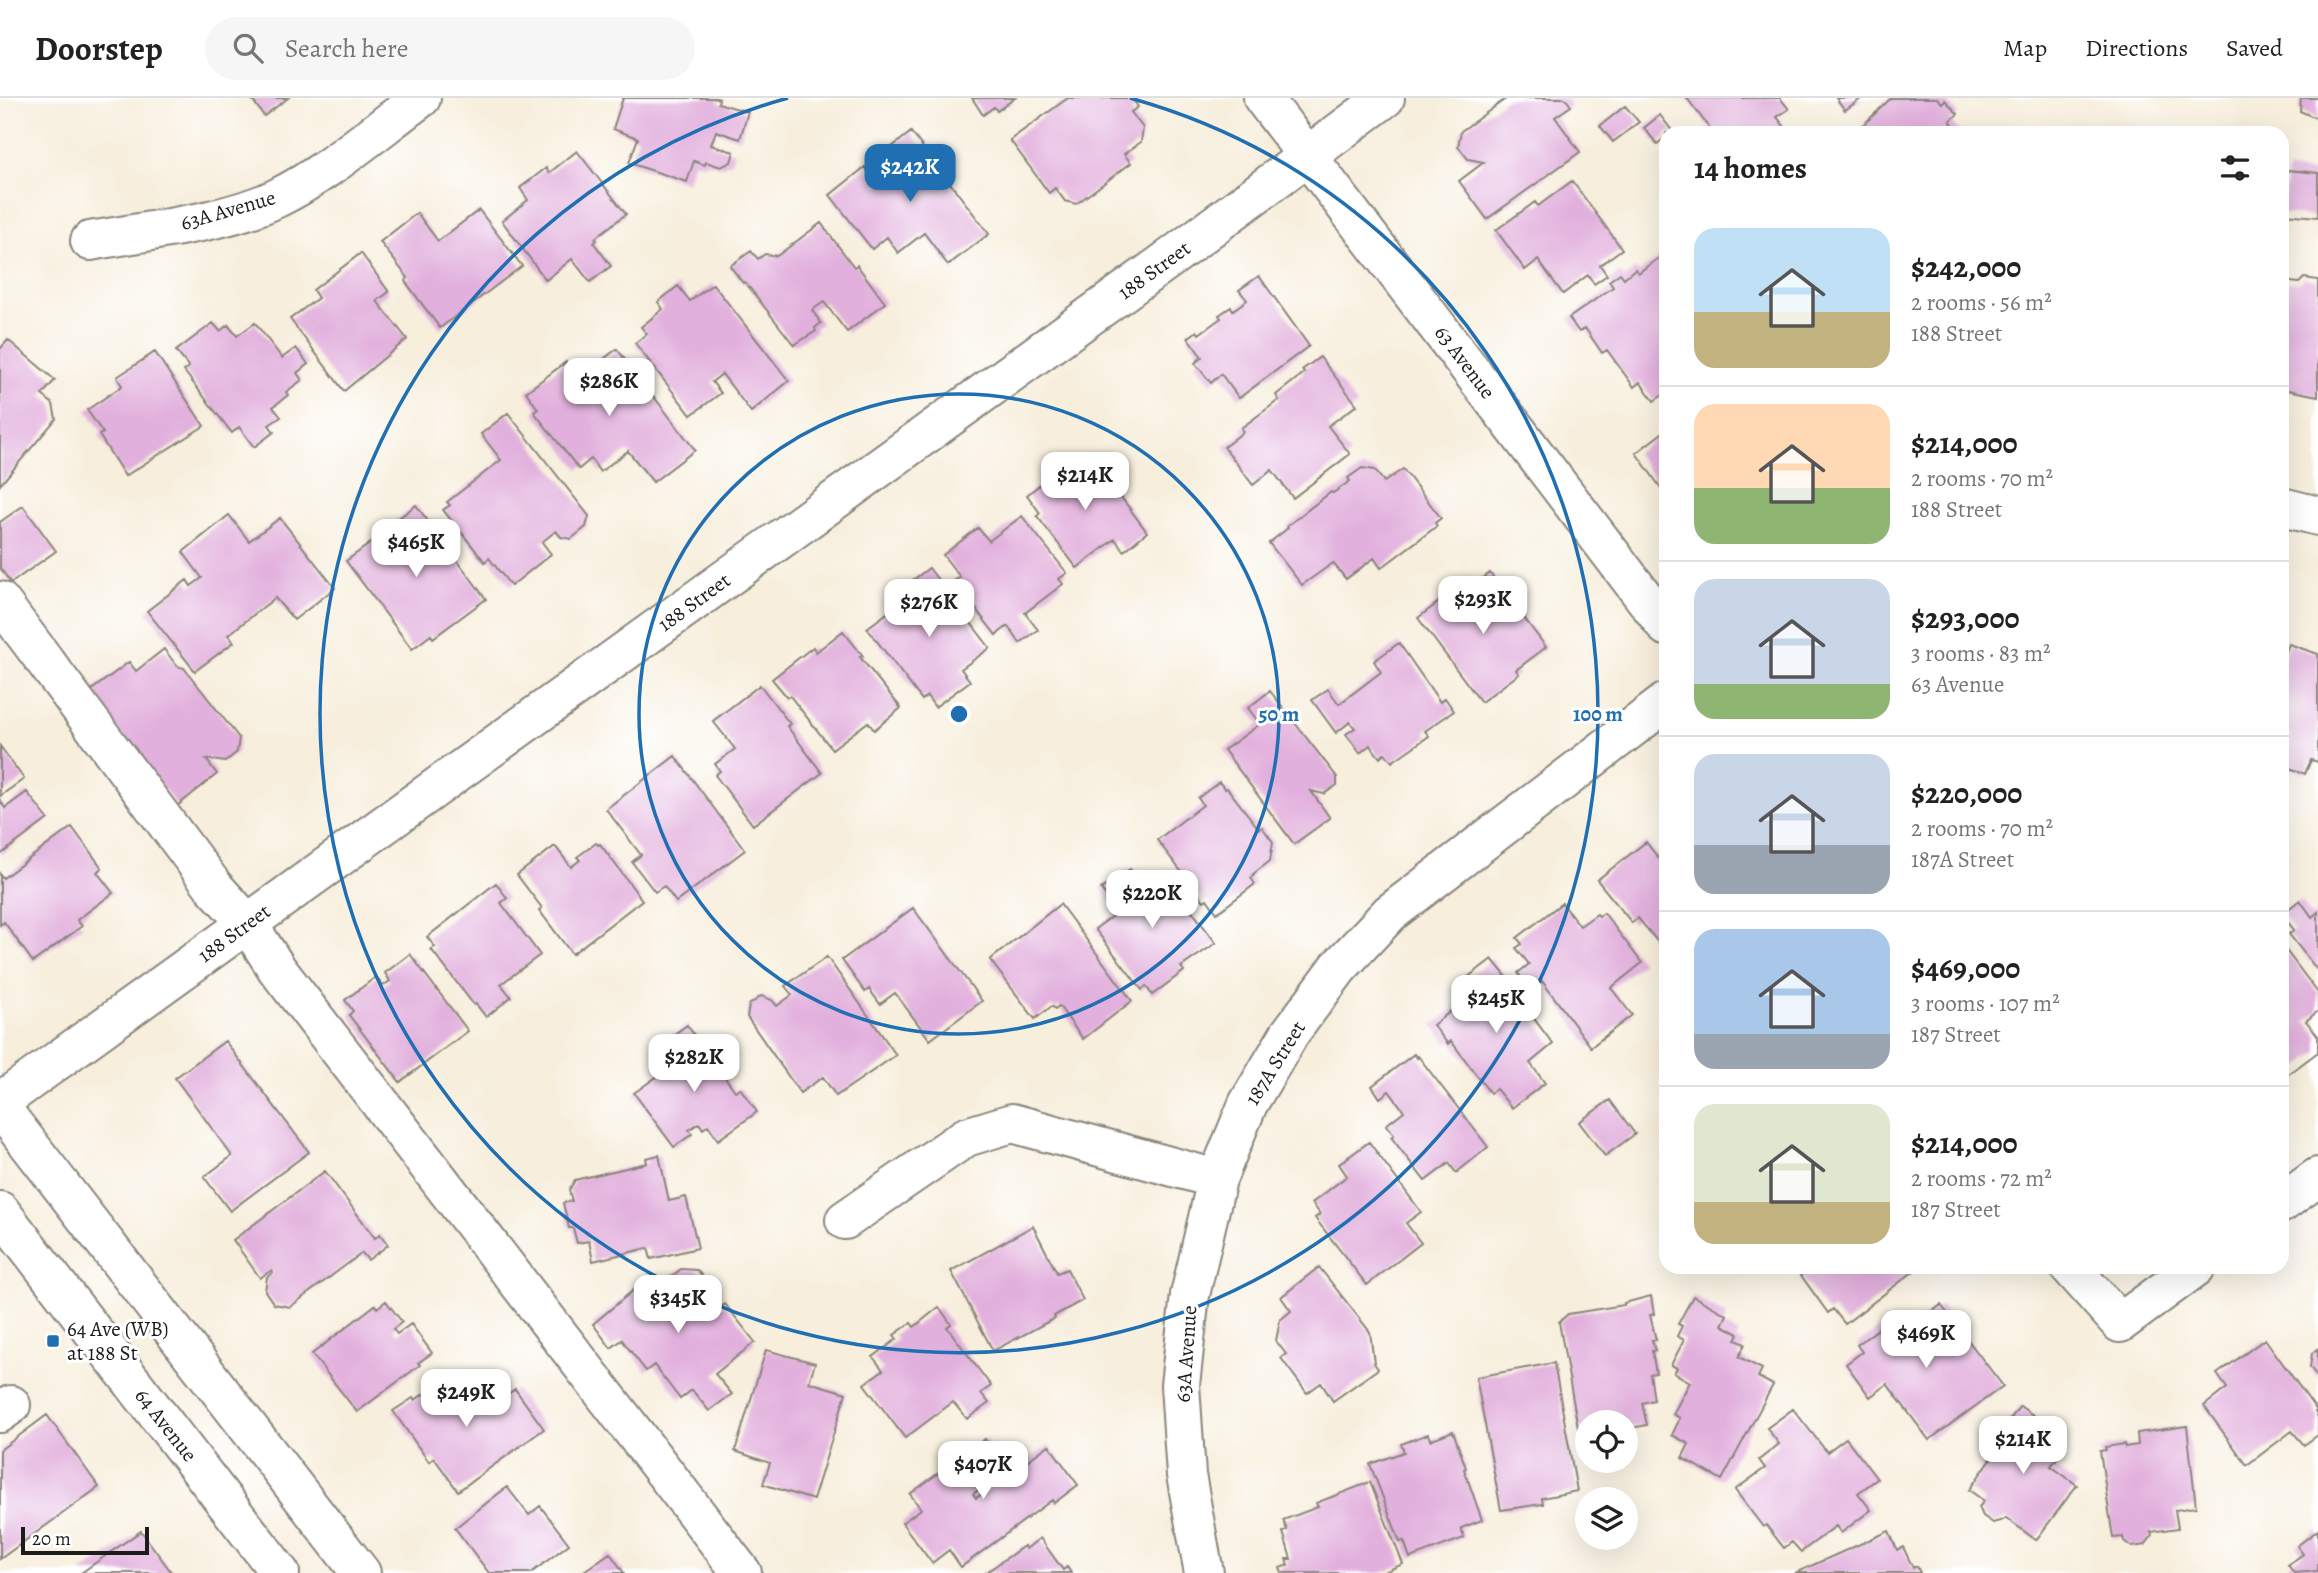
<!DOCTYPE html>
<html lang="en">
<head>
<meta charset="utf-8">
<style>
  body { margin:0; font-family:Alegreya,serif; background:#f6f6f6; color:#222; height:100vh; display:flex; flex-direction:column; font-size:26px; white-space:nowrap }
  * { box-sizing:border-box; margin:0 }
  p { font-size:23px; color:#767676 }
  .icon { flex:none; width:38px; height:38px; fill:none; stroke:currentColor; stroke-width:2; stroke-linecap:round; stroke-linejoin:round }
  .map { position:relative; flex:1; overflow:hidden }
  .side { position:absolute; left:1659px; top:28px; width:630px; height:1148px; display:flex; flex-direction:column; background:#fff; border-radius:21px; box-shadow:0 7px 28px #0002 }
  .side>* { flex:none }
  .buttons { position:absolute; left:1575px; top:1312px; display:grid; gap:14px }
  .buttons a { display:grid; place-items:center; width:63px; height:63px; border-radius:50%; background:#fff; box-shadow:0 7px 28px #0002; font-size:35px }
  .scale { position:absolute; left:21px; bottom:18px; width:128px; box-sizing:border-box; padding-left:7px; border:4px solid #1c1c1c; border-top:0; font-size:19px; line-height:24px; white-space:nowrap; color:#1c1c1c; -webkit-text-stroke:5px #fff; paint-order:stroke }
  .price { position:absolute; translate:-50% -60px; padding:0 16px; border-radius:14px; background:#fff; color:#222; font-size:23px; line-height:46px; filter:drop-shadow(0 2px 4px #0008) }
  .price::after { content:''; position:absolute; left:50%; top:42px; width:21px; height:16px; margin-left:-10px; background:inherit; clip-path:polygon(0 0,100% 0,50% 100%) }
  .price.current { background:#1f6fb2; color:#fff }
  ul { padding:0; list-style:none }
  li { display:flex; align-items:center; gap:21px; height:175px; padding:0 35px }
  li+li { border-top:2px solid #e0e0e0 }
  li span { display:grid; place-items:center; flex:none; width:196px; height:140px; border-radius:21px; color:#555 }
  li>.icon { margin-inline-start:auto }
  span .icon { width:84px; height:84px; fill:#fffc; stroke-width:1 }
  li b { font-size:30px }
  h2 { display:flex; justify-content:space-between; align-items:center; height:84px; padding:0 35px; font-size:30px }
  header { display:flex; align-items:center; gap:42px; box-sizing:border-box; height:98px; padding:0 35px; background:#fff; border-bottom:2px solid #e0e0e0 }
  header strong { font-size:33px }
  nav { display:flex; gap:38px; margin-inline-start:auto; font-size:24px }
  .search { width:490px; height:63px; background:#f6f6f6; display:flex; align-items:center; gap:18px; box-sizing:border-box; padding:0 24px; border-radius:38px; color:#767676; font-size:26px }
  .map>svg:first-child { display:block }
  .building { fill:#e2b0dd }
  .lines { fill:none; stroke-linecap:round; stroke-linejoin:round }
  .minor-casing { stroke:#8a857c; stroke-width:42 }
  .major-casing { stroke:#8a857c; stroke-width:42 }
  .minor { stroke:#fff; stroke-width:38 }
  .major { stroke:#fff; stroke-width:38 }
  .ring { fill:none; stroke:#1f6fb2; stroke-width:3.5 }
  .poi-dot { fill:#1f6fb2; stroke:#fff; stroke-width:2.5 }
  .labels { text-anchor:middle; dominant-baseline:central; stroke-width:6; stroke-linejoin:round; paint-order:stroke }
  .street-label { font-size:21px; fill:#1c1c1c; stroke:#fff }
  .poi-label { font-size:21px; fill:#1c1c1c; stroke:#fff; text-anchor:start }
  .centre { fill:#1f6fb2; stroke:#fff; stroke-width:3.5 }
  .ring-label { font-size:21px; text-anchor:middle; font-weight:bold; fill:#1f6fb2; stroke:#fff; stroke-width:6; stroke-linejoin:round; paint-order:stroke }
</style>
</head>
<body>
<header>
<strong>Doorstep</strong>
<div class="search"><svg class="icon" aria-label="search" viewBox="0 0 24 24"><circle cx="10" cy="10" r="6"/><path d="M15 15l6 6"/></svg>Search here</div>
<nav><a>Map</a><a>Directions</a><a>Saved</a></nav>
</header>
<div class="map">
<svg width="2318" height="1475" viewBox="0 0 2318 1475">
  <rect width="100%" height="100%" fill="#fff"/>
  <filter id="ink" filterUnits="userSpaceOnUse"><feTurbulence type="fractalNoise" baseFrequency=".0143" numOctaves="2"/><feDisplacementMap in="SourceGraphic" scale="14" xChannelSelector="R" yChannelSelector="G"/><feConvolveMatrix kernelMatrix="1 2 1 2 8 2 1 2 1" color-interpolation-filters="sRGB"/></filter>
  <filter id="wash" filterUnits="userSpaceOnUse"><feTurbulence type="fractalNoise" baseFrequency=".00686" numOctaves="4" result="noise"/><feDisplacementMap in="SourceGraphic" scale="28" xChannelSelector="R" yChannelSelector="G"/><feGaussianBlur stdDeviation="1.57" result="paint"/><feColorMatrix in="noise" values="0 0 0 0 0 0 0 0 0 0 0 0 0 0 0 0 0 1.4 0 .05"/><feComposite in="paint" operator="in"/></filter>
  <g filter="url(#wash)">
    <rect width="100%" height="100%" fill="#f7eedc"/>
    <g id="blocks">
      <!-- building -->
      <path class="building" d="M251,0h37l-24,18z
        M623,0h93l3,1 -1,4 30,9 -8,27 -24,-8 -5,14 23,7 -3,10 -10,5 -15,-5 -1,3 -11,-4 -7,21 -58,-19 9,-25 -25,-9z
        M972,0h43l-18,13 -3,-4 -11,8z
        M1068,0h64l6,9 -7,5 12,16 -2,14 -17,12 7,9 -55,41 -11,-3 -10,-13 -6,5 -39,-53z
        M1507,0h58l6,8 -16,11 25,35 -93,67 -28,-38 25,-19 -16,-3 -10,-13 3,-15z
        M1687,0h93l9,11 -12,8 7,9 -1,7h-70z
        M1836,0h26l-17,12z
        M1891,0h46l5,5 3,-3 13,14 -8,7 11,12h-106z
        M2301,0h17v21l-18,-8z
        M1625,8l14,16 -26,20 -13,-16z
        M1660,17l13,17 -7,1v4l-9,7 -13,-16z
        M911,34l78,102 -41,31 -24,-32 -26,20 -11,-16 -15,12 -42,-54 35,-28 14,19 8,-6 -14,-18z
        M577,53l49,63 -31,24 2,2 -3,3 17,23 -21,16 -18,-23 -26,21 -44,-59 26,-21 -8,-12 26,-20 3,5z
        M2287,72l31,3v44l-35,-3z
        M1572,83l50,68 -22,16 7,10 -13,9 -6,-9 -25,19 -25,-34 -13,10 -29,-40 39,-28 3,4z
        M479,112l43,56 -82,62 -35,-47 3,-3 -28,-36 37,-29 21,28z
        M821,125l33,44 3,-2 28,38 -38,29 -23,-30 -12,8 9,13 -6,5 1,3 -22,14 -49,-63 -2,1 -13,-17 21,-15 7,8 7,-5 12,2z
        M361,155l28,39 -12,9 30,38 -63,52 -54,-72 28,-21 -5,-8z
        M1663,157l3,5v133l-12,8 -14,-19 -6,5 -27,-37 -5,3 -17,-25 -6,4 -10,-14 44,-31 -4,-6 11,-8 4,5 11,-9 3,4z
        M1259,178l50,70 -70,52 -18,-24 -10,9 -16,-20 7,-6 -14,-19 9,-7 2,3 22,-16 -2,-3 12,-8 2,3 14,-10 -8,-10z
        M2304,180l14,2v116l-36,-7v-108l17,2z
        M713,186l76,97 -38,31 -29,-38 -10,8 9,11 -30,22 -56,-72 12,-9 -6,-7 22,-18 -5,-7 20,-16 12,15z
        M213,225l7,8 8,-6 9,11 18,-13 27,35 14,-10 12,16 -11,9 5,7 -16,12 2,3 -15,12 8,10 -12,8 5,7 -20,15 -15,-20 -7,6 -48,-62 5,-4 -13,-16z
        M8,242l47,40 -13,15 11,9 3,15 -56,66v-136z
        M617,251l78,101 -42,32 -25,-31 -28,21 -9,-13 -12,10 -45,-57 4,-3 -12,-17 40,-30 12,16z
        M155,254l49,74 -79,50 -26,-41 4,-2 -16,-23 35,-24 -5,-9z
        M1320,259l37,48 -29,21 22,28 -57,44 -21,-28 -19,15 -29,-38 19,-15 -2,-4 38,-28 -3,-5 28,-22 -2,-3z
        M508,315l81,103 -3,11 -15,12 -10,-2 -5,-6 -14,11 9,12 -40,32 -22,-28 -4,4 -42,-52 7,-5 -3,-3 54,-42 -20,-26z
        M1666,332v65l-30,-42z
        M1081,363l14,1 52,70 -23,19 -9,-12 -38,29 -40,-52 3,-3 -13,-18 37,-30 4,5z
        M1362,370l13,2 9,12 19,-13 38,49 -6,5 2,3 -56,42 -7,-10 -28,21 -13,-16 -31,22 -33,-42 19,-15 -1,-2 44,-34 2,1 17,-12 -2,-3z
        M416,407l70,94 -53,39 -2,-3 -19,14 -66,-88 51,-37 -2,-3z
        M23,408l33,45 -45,32 -11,-15v-46z
        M229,417l20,26 31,-23 55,70 -41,32 -19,-22 -47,37 6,7 -39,29 -48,-60 40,-31 4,6 11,-8 -19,-26z
        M1022,418l45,57 -8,6 4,5 -38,29 13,17 -18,13 -12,-17 -12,9 -42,-54 6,-4 -17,-22 35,-27 11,13z
        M929,470l61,80 -29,21 9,12 -35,26 -8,-11 -5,4 -55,-72 31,-23 -6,-9z
        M1490,475l56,74 -30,23 3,4 -38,28 -63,-84 34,-26 5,6z
        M843,533l20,25 -3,1 41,51 -27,22 -6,-8 -36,27 -42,-53 -3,1 -15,-18 41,-32 3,5z
        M1399,545l41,59 5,-4 9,13 -29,20 4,5 -37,26 -7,-9 -5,5 -10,-13 -10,8 -14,-19 9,-6 -5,-6 -14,11 -24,-33 16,-11 11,15 42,-32 -7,-11z
        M2289,546l29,10v108l-7,-2 -6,14 -23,-9v-103z
        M164,551l13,17 7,2 55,70 -2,14 -12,10 -19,-3 11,15 -40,32 -88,-114 40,-30 7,9z
        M760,587l30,39 -3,2 35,47 -69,52 -38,-50 5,-4 -5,-7 20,-15 -22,-28z
        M1270,593l67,86v8l-13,9 -13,-3 19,27 -36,26 -70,-94 36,-26 -12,-16z
        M0,648l24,33 -24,17z
        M675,658l70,94 -69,52 -12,-16 -9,6 -23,-30 9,-7 -35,-46z
        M1219,684l6,7 2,-1 32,41 3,-2 11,15 -3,19 -17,13 1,1 -3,3 4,6 -38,29 -10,-14 -3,2 -47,-61 46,-35 -5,-7z
        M27,694l21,27 -48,36v-55l5,8z
        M72,729l30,41 -5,4 16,21 -36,27 5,6 -49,36 -29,-40 -4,3v-51l3,4z
        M1646,744l20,26v84l-28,-34 -6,5 -35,-43z
        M596,745l2,2 2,-1 42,56 -70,54 -33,-44 3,-2 -25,-33 38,-29 16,21 9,-7 -3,-3z
        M1130,771l11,14 10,2 14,-10 51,68 -35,24 3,4 -32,24 -6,-9 -4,4 -47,-61 23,-17 -17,-23z
        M496,785l11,15 -6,5 39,52 -39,29 10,13 -25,20 -10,-13 -2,1 -43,-56 4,-2 -8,-10z
        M2300,802l12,17 6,-5v59l-29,-37 5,-4 -12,-16z
        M1562,805l18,23 17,-12 2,2 5,-3 38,50 -31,25 21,27 -41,32 -49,-66 -12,8 -12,-16 11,-9 -13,-16 6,-4 -5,-6z
        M1060,806l72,97 -49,38 -24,-33 -4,3 -3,-3 -17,13 -45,-59z
        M913,810l69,93 -52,39 -35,-47 -15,11 -11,-15 -4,3 -23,-32z
        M2282,847l36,48v18l-12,10 12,15v16l-36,27z
        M410,856l58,77 -68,51 -51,-67 4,-4 -8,-11 31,-23 7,9 7,-5 -5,-8z
        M827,859l69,98 -60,41 -13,-19 -23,16 -53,-76 2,-12 12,-9 11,4 5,6 15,-11 -7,-9z
        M1492,861l19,23 -3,2 45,60 -23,19 15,20 -33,25 -16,-19 -6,4 -39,-52 -3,3 -15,-19 32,-25 -10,-13z
        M687,927l48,66 5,-3 17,24 -39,28 -10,-15 -5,4 -4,-6 -10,7 3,4 -18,13 -40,-54 49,-35 -14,-20z
        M225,943l84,111 -79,59 -26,-34 28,-21 -57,-78z
        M1414,956l3,4 1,-2 70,91 -32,26 -7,-10 -24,18 -34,-44 3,-2 -8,-10 18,-14 -15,-20 -9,7 -8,-12z
        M1610,1002l25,34 -30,22 -26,-34z
        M1369,1044l52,70 -15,11 15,20 -54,42 -52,-67 5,-4 -8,-11 35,-27 -8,-12z
        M659,1057l10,46 17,-4 12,51 -47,11 -3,-11 -55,13 -4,-20 -12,2 -4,-15h-4l-6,-25 9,-2 -3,-11 6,-10 72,-17 -1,-5z
        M325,1073l50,67 5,-4 8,11 -20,15 -6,-7 -72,54 -16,-3 -9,-13 2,-14 6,-5 -1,-2 -12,8 -27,-38z
        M1033,1128l24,47 10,-4 16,31 -29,16 1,2 -62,33 -42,-80z
        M1319,1169l51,65 4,31 4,6 -45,32 -12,-18 -14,10 -26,-35 5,-4 -10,-13 4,-21 11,-9 -10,-14z
        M1795,1169h116l3,4 -69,53 -12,-15 -5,4z
        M681,1171l16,1 9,11 -1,15 -6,5 11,15 15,-12 30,38 -40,32 17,20 -23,17 -17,-21 -12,9 -26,-34 -8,6 -24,-31 -11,8 -18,-24 49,-41 8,10z
        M1651,1198l3,18 -4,1 6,25h-4l3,10 -3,1 4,22 -6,1 4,26 -12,3 5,22 -21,4v-6h-39v18l-2,1 -3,-15 -4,1 -19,-106 9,-8 56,-9v-2z
        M1693,1198l34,19 -5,10 17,9 -3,6 9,4 -6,13 23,12 -4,8 15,8 -51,95 -40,-22 7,-14 -17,-9 8,-17 -7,-4 17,-32 -16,-9 3,-5 -6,-3 13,-25 -7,-4 5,-10 -4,-2z
        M386,1203l16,21 -9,7 4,5 14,-10 21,29 -14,10 2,2 -63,47 -45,-58 63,-49 2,3z
        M1941,1207l62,81 -74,54 -42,-56 -17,13 -24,-33 16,-12 -5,-7 33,-25 11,15z
        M939,1209l12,17 -4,3 44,59 -10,7 8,10 -22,16 -14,-17 -48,36 -41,-54 19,-14 -10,-13 24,-18 -3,-4 17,-12 3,4z
        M2265,1241l52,72 -2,1 3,5v18l-14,10 -12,-14 -45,34 -43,-59 23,-18 -10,-14z
        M2318,1251v29l-8,-11 2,-14z
        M766,1252l49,13 -6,19 37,11 -33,107 -50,-16 7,-21 -35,-12z
        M1554,1265l23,128 -35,7 1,6 -42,6 -25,-133z
        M454,1275l30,39 31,-23 29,40 -86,62 -24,-33 -5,4 -36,-51 20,-13 2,2z
        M2020,1308l38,27 -9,11 12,9 -10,13 26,19 -41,55 -30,-22 -3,2 -10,3 -10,-7 -4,-9 5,-6 -15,-11 26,-37 -7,-4z
        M1793,1311l34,43 19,-14 31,41 -19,14 13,17 -30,23 -5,-7 -35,26 -9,-10 -8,6 -18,-23 -3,2 -28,-37 30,-22 -6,-8 20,-16 -12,-16z
        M47,1317l52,72 -99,72v-109z
        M2187,1328l9,81 -21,3 3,18 -27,4 1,4 -7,9 -13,2 -8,-6 -1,-4 -10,1 -13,-87 6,-1 -1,-3 19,-3 1,3 13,-2 -1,-12z
        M1453,1333l13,37 -2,1 18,51 -21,8 3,10 -54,20 -6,-17 -4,1 -30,-78 34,-12 -3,-8 27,-10 2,6z
        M985,1341l22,30 -34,25 3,4 73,-53 29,40 -24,18 -2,-3 -91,67 -12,-17 -17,13 -30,-40 19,-14 -11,-15z
        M1370,1384l33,82 -21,9h-100l-2,-5 8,-3 -2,-6h5l-8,-27 4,-2 -4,-10 35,-13 -2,-4z
        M507,1389l22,28 11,-9 29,38 -38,29h-42l-34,-45z
        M2318,1432v41l-24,2 -6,-8 15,-11 -6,-8z
        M141,1433l31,42h-91z
        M1889,1433l8,19 6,-3 10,21 4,-2 3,7h-125z
        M1040,1440l23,32 4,-3 4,6h-86l39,-27 2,3z
        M610,1455l14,20h-43z"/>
    </g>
  </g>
  <g filter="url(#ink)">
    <use href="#blocks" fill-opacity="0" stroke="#8a857c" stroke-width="2"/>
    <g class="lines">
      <defs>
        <path id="minor" d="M1263,0l403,528
          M90,143c56,-10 136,-18 187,-43 48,-23 100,-68 144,-100
          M2282,409l36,9
          M0,503l214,286 34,37 29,45 465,604
          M0,1004l1169,-843 216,-161
          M2282,1105l36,-26
          M845,1122l121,-83 46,-14 205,56
          M2070,1169l50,56 76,-56
          M0,1315l11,-8
          M1204,1475l-18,-98 -6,-90 10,-90 27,-116 31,-75 42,-71 49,-66 51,-54 276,-211"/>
        <path id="major" d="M0,1009l361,466
          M0,1113l280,362"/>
      </defs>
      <!-- minor casing -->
      <use href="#minor" class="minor-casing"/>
      <!-- major casing -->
      <use href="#major" class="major-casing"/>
      <!-- minor -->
      <use href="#minor" class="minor"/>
      <!-- major -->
      <use href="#major" class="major"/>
    </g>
  </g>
  <!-- distance rings -->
  <g class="ring">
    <circle cx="959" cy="616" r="320"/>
    <path d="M1130 0A639 639 0 1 1 788 0"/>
  </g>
  <!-- markers -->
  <rect class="poi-dot" x="46" y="1236" width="14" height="14" rx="3.5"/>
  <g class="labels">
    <!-- street labels -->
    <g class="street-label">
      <text transform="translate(228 112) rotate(-16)">63A Avenue</text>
      <text transform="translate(1154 172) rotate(-36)">188 Street</text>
      <text transform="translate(1465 264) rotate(53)">63 Avenue</text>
      <text transform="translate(694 504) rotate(-36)">188 Street</text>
      <text transform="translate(234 835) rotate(-36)">188 Street</text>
      <text transform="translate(1275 965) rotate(-58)">187A Street</text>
      <text transform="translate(1186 1256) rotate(-86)">63A Avenue</text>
      <text transform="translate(166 1327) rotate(52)">64 Avenue</text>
    </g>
    <!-- poi labels -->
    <g class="poi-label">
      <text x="67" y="1231">64 Ave (WB)<tspan x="67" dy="24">at 188 St</tspan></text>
    </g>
  </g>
  <circle cx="959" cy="616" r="10" class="centre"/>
  <g class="ring-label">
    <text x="1279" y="623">50 m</text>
    <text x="1598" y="623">100 m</text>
  </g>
</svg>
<div class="buttons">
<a><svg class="icon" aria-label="locate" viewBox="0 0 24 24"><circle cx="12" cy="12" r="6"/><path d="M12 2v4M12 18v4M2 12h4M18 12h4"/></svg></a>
<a><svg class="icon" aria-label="layers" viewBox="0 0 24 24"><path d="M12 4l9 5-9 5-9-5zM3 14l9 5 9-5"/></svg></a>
</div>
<div class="scale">20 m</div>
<b class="price current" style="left:910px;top:106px">$242K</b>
<b class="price" style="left:609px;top:320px">$286K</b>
<b class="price" style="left:1085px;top:414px">$214K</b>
<b class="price" style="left:416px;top:481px">$465K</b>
<b class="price" style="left:1483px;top:538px">$293K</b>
<b class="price" style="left:929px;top:541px">$276K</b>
<b class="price" style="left:1152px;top:832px">$220K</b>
<b class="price" style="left:1496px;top:937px">$245K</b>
<b class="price" style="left:694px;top:996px">$282K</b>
<b class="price" style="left:678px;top:1237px">$345K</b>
<b class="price" style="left:1926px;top:1272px">$469K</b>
<b class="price" style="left:466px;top:1331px">$249K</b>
<b class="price" style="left:2023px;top:1378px">$214K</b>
<b class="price" style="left:983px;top:1403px">$407K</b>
<section class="side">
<h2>14 homes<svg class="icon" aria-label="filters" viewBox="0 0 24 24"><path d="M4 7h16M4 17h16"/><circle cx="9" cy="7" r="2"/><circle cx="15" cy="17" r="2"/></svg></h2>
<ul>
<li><span style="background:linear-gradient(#bfe0f5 60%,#c2b280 0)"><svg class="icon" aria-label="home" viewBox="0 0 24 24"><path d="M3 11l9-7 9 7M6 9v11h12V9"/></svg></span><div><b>$242,000</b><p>2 rooms · 56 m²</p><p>188 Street</p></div></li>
<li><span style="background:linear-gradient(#ffd9b3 60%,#8fb573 0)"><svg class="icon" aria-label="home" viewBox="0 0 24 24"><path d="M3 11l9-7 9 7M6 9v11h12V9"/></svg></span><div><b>$214,000</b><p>2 rooms · 70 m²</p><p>188 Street</p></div></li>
<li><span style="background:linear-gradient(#c9d6e8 75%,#8fb573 0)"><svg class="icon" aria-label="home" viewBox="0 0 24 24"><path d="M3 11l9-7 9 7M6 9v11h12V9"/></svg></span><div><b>$293,000</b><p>3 rooms · 83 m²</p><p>63 Avenue</p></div></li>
<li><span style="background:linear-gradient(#c9d6e8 65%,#9aa5b1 0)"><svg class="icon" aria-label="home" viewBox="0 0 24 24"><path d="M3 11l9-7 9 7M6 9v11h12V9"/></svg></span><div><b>$220,000</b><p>2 rooms · 70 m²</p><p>187A Street</p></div></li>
<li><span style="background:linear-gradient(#a9c7e8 75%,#9aa5b1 0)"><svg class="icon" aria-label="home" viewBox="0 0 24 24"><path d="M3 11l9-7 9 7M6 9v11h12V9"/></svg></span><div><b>$469,000</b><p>3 rooms · 107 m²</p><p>187 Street</p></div></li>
<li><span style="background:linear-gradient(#dfe7d0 70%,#c2b280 0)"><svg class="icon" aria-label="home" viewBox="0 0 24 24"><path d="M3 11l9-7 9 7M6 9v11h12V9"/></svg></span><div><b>$214,000</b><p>2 rooms · 72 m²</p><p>187 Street</p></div></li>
</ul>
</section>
</div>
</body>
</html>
